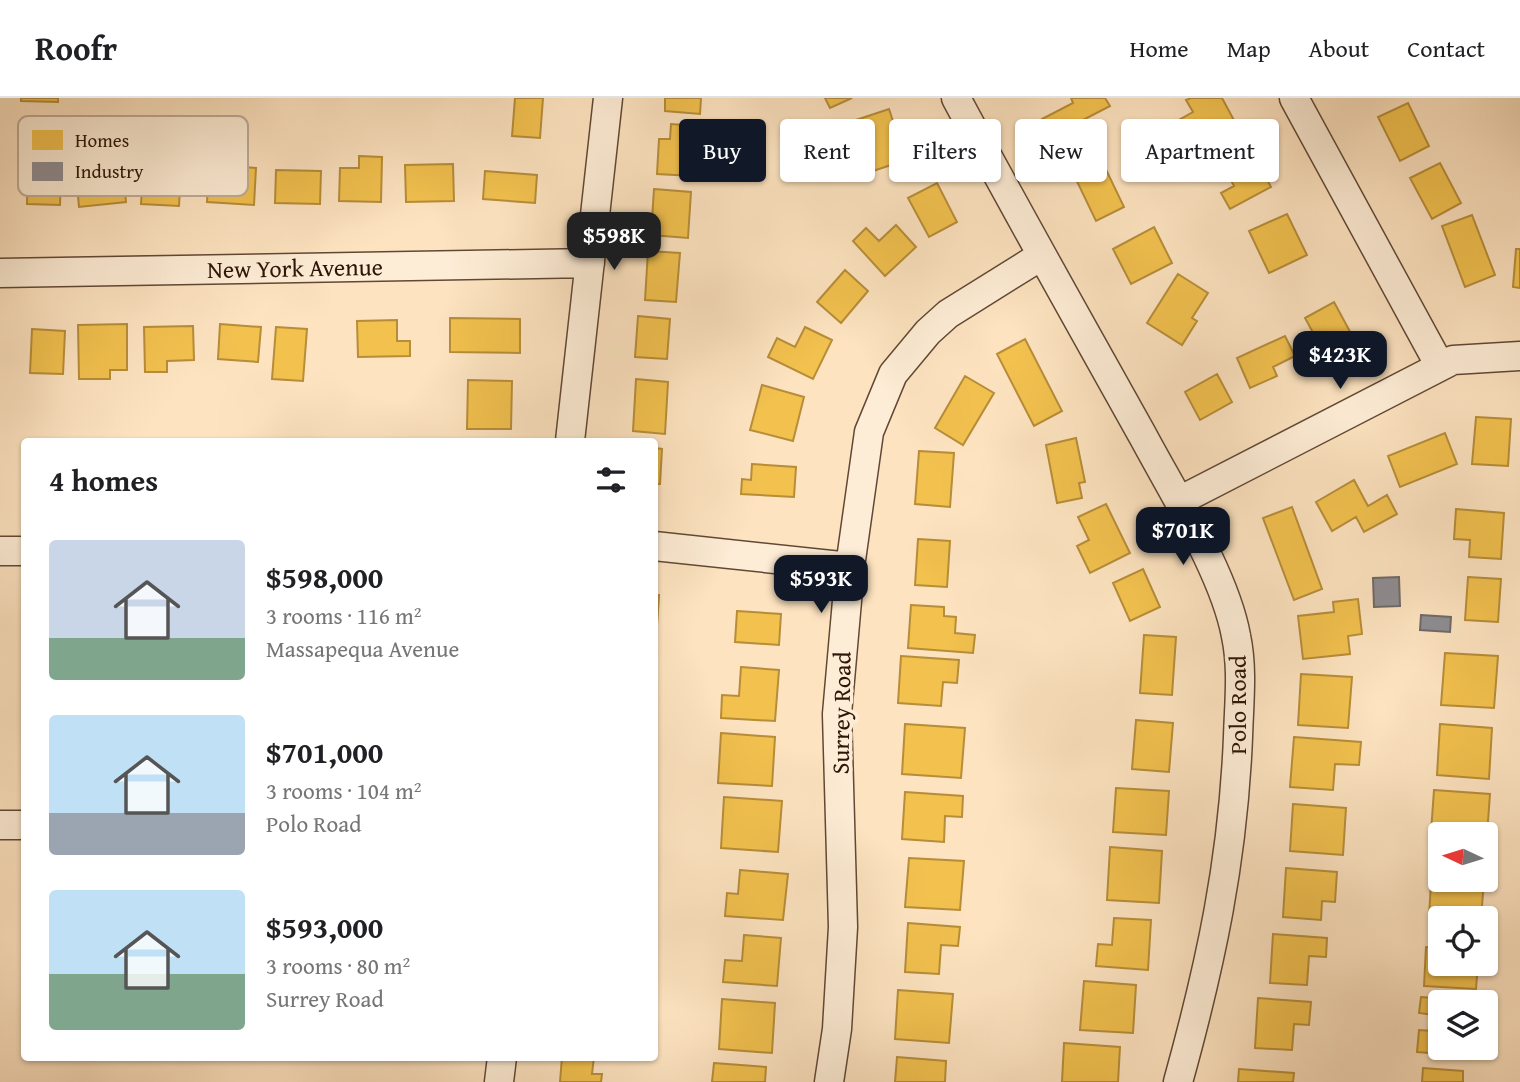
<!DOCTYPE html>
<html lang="en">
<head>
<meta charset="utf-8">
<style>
  body { margin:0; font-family:"Gentium Book Plus",serif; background:#f6f6f6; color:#202124; height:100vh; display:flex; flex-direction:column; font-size:26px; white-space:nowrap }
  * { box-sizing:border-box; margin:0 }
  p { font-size:23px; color:#757577 }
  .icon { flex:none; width:38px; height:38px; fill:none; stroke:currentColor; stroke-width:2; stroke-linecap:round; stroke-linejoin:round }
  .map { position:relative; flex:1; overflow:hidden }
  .panel { position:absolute; left:21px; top:340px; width:637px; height:623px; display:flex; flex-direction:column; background:#fff; border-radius:7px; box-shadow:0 2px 5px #0004 }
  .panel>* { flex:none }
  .hud { position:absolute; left:679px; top:21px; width:665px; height:63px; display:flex; gap:14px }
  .needle { width:46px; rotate:274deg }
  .tools { position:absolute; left:1428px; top:724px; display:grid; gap:14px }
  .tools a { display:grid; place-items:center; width:70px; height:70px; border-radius:7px; background:#fff; box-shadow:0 2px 5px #0004; font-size:35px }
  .price { position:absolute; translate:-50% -60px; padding:0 16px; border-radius:14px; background:#111827; color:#fff; font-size:23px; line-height:46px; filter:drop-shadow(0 2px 4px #0008) }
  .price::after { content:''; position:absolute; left:50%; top:42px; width:21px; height:16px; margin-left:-10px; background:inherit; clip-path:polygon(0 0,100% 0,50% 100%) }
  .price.active { background:#222; color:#fff }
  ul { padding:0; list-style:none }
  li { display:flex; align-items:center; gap:21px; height:175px; padding:0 28px }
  li span { display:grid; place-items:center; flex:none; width:196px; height:140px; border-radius:7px; color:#555 }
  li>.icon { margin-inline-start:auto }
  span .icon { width:84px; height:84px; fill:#fffc; stroke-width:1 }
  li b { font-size:30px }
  h2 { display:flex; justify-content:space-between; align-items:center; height:84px; padding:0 28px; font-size:30px }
  .pill { padding:0 24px; border-radius:7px; background:#fff; box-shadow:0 2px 5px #0004; font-size:24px; line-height:63px }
  .pill.active { background:#111827; color:#fff }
  header { display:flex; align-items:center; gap:42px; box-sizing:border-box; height:98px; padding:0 35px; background:#fff; border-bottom:2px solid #e0e0e0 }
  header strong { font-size:33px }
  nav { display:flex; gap:38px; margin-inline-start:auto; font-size:24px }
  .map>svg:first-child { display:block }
  .homes { fill:#f2c14e; stroke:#b78d39; stroke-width:2 }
  .industry { fill:#8d8d92; stroke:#706968; stroke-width:2 }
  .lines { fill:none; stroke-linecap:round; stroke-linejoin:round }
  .minor-casing { stroke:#614835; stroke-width:31 }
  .minor { stroke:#feedd6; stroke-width:28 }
  .labels { text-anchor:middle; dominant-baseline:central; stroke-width:7; stroke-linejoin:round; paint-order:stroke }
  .street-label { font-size:24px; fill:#2d1507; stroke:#feedd6 }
  .key { fill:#feedd6; stroke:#bfac98; stroke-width:2 }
  .key-label { font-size:19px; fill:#2d1507 }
</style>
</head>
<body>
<header>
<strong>Roofr</strong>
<nav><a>Home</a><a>Map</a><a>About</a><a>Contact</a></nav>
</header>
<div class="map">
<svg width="1520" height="984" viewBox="0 0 1520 984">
  <rect width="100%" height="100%" fill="#fde3c0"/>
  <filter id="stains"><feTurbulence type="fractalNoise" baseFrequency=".00286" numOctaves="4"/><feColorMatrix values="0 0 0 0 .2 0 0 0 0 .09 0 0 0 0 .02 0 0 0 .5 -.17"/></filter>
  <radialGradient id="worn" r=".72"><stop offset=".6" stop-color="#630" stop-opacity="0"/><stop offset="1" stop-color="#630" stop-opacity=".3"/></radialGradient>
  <!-- homes -->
  <path class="homes" d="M21,0h37v4l-37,-1z
    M515,0h28l-3,40 -28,-2z
    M665,0h36l-1,16 -35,-3z
    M825,0h27l-22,10z
    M1071,0h34l5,8 -29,15 11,22 -30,16 -20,-40 31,-16z
    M1191,0h31l13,24 -42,24 -14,-26 14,-8 -7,-12z
    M1408,5l21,43 -29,15 -22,-44z
    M889,11l17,51 -45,15 -17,-51z
    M671,26l25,2 -3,50 -36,-2 2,-35h11z
    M28,49l34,1 -2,57 -33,-1z
    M1251,52l20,37 -41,22 -9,-16 13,-7 -11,-21z
    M1099,57l25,52 -28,14 -25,-52z
    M359,58l23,1 -1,45 -42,-1 1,-33h19z
    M1440,65l21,40 -29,16 -22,-41z
    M209,66l47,4 -2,37 -47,-3z
    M453,66l1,37 -48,1 -1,-37z
    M123,71l3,33 -47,5 -3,-33z
    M143,71l38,2 -2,35 -38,-2z
    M276,72l45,1 -1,33 -45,-1z
    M485,73l52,4 -2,28 -52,-4z
    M937,85l20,39 -28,15 -21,-39z
    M654,91l37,3 -3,46 -37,-3z
    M1287,116l20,41 -38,18 -20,-42z
    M1472,117l23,60 -30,12 -23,-61z
    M896,127l20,22 -31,29 -32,-35 13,-13 13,13z
    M1154,129l18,36 -41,21 -18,-35z
    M1516,151h4v39l-7,-1z
    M648,153l32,2 -4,49 -31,-2z
    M845,172l23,21 -27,32 -24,-21z
    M1178,176l30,19 -16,25 5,3 -15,24 -35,-22z
    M1334,204l20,37 -29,16 -20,-37z
    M638,218l32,3 -3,40 -32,-2z
    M450,220l70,1v34l-70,-1z
    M397,222v21h13v15l-52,1 -1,-36z
    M127,226v46h-17v9h-31l-1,-54z
    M220,226l41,3 -3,35 -40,-3z
    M193,228l1,34 -27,1v11h-22l-1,-45z
    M276,229l31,2 -4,52 -31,-2z
    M805,229l27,13 -19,39 -45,-22 9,-19 18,9z
    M32,231l33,2 -2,43 -33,-1z
    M1285,238l10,20 -22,11 4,9 -27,12 -13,-30z
    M1025,241l37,72 -28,15 -37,-72z
    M1217,276l15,28 -32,18 -15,-28z
    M965,278l29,17 -31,52 -28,-17z
    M636,281l32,3 -3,52 -32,-3z
    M468,282l44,1 -1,48h-44z
    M762,287l42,12 -11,44 -43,-11z
    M1476,319l35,2 -3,47 -36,-2z
    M1445,335l12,31 -57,23 -12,-31z
    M1076,340l9,44 -6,1 3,15 -25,5 -11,-58z
    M654,350l8,1 -2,35h-6z
    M919,353l35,2 -4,54 -35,-3z
    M752,366l44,3 -2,30 -53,-3 1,-15 9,1z
    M1354,382l14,26 19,-11 10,19 -33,18 -8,-15 -24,14 -16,-29z
    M1106,406l24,49 -40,20 -13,-27 12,-6 -11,-23z
    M1292,409l30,82 -28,11 -31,-82z
    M1456,411l48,4 -3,46 -32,-2 1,-17 -16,-1z
    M918,441l32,2 -3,46 -32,-2z
    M1143,471l17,38 -30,14 -17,-38z
    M1468,479l33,2 -3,43 -33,-2z
    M654,497h5l-2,31h-3z
    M1358,501l4,35 -14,2 2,18 -47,5 -5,-43 36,-4 -1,-10z
    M911,507l33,2v9l12,1 -1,16 20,2 -2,18 -65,-5z
    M737,513l44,3 -2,31 -44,-3z
    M1144,537l32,2 -4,58 -32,-2z
    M1445,555l53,3 -4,52 -53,-3z
    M901,558l58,4 -2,23 -14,-1 -2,24 -43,-3z
    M741,569l38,3 -4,51 -54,-3 1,-23 17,1z
    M1301,576l51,3 -4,51 -50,-3z
    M1136,622l37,3 -4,49 -37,-3z
    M905,626l60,4 -4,50 -59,-4z
    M1440,626l52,4 -3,51 -52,-4z
    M721,635l54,4 -3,49 -54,-3z
    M1294,639l67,5 -2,23 -24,-1 -2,26 -43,-3z
    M1116,690l53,3 -3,44 -53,-3z
    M1434,692l56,4 -4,55v-14h-46v11h-10z
    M905,694l58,4 -1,21 -17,-1 -1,26 -42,-3z
    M724,699l58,4 -4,51 -57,-4z
    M1293,706l53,4 -3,47 -53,-4z
    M1110,749l52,4 -3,52 -52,-3z
    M909,760l55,3 -4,49 -55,-3z
    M1432,768h8v14h44l-3,39 -52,-3z
    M1286,770l51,4 -2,30 -13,-1 -1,19 -38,-3z
    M740,772l48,4 -5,46 -58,-4 2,-23 11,1z
    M1114,820l37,2 -3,50 -52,-4 2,-22 14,1z
    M908,825l52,4 -2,19 -17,-1 -2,29 -34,-2z
    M1273,836l54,4 -1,19 -17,-1 -2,29 -37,-2z
    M744,837l37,3 -4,48 -54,-4 2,-22 17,1z
    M1440,839v27h38l-2,25 -52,-3 2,-39 13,1z
    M1084,883l52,4 -3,48 -53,-3z
    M898,892l55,4 -4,49 -54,-4z
    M1421,899l54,4 -35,2v45h31v8l-54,-4 2,-22 14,1 1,-16 -15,-2z
    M1258,900l53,4 -2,23 -15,-1 -2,26 -37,-2z
    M722,901l53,4 -3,50 -53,-4z
    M1064,945l56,4 -2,35h-56z
    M562,959h32l-2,17h10l-1,8h-41z
    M897,959l49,4 -1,21h-50z
    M714,965l52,4 -1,15h-53z
    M1423,970l40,3v11h-41z
    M1239,971l55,4 -1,9h-55z"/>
  <!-- industry -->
  <path class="industry" d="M1399,479l1,29 -26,1 -1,-29z
    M1421,517l30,2 -1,15 -30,-2z"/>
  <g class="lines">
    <defs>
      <path id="minor" d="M956,0c61,114 125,227 188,340 30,56 81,137 92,198 7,33 3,67 2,101 -5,123 -27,226 -60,345
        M1294,0l146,268
        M0,175l590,-10
        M570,343l38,-343
        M1179,403l274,-141 67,-4
        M654,448l196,21
        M0,453h24
        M0,727h24
        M499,984l3,-25
        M829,984l8,-53 6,-102 -6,-213 13,-147 19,-135 24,-58 35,-42 20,-18 93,-58"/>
    </defs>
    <!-- minor casing -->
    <use href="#minor" class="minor-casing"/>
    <!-- minor -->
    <use href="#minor" class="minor"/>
  </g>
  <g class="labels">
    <!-- street labels -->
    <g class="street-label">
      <text transform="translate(295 170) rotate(-1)">New York Avenue</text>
      <text transform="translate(1237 607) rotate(-90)">Polo Road</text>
      <text transform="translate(841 615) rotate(-89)">Surrey Road</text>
    </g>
  </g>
  <!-- legend -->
  <rect x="18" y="18" width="230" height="80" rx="10" class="key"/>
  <rect x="32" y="32" width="31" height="20" fill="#f2c14e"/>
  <rect x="32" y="64" width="31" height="19" fill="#8d8d92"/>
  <g class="key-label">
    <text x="75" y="49">Homes</text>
    <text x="75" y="80">Industry</text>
  </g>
  <rect width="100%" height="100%" filter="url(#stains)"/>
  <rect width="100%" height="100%" fill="url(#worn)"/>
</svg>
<div class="tools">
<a><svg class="needle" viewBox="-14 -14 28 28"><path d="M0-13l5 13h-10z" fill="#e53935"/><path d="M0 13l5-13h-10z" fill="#757577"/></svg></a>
<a><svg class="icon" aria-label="locate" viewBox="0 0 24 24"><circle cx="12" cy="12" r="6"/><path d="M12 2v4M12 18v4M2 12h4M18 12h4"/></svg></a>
<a><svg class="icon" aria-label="layers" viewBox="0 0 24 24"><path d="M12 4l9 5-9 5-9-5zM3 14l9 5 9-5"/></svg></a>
</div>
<b class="price active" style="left:614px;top:174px">$598K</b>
<b class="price" style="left:1340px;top:293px">$423K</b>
<b class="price" style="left:1183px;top:469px">$701K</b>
<b class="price" style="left:821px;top:517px">$593K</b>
<div class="hud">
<a class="pill active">Buy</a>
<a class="pill">Rent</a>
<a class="pill">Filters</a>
<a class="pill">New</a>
<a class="pill">Apartment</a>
</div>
<section class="panel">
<h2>4 homes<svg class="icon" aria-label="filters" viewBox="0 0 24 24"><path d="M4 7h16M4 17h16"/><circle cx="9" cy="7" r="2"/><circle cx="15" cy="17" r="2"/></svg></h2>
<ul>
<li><span style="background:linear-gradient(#c9d6e8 70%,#7fa58c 0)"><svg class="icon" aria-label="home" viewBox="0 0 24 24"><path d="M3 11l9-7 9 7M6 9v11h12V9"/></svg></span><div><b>$598,000</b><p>3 rooms · 116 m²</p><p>Massapequa Avenue</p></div></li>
<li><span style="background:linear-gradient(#bfe0f5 70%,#9aa5b1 0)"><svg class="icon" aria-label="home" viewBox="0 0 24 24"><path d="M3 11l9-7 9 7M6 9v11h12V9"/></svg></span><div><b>$701,000</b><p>3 rooms · 104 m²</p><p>Polo Road</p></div></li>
<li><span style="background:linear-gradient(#bfe0f5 60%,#7fa58c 0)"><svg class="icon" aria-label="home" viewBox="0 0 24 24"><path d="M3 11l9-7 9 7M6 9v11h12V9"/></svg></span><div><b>$593,000</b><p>3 rooms · 80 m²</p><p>Surrey Road</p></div></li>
</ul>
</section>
</div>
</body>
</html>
